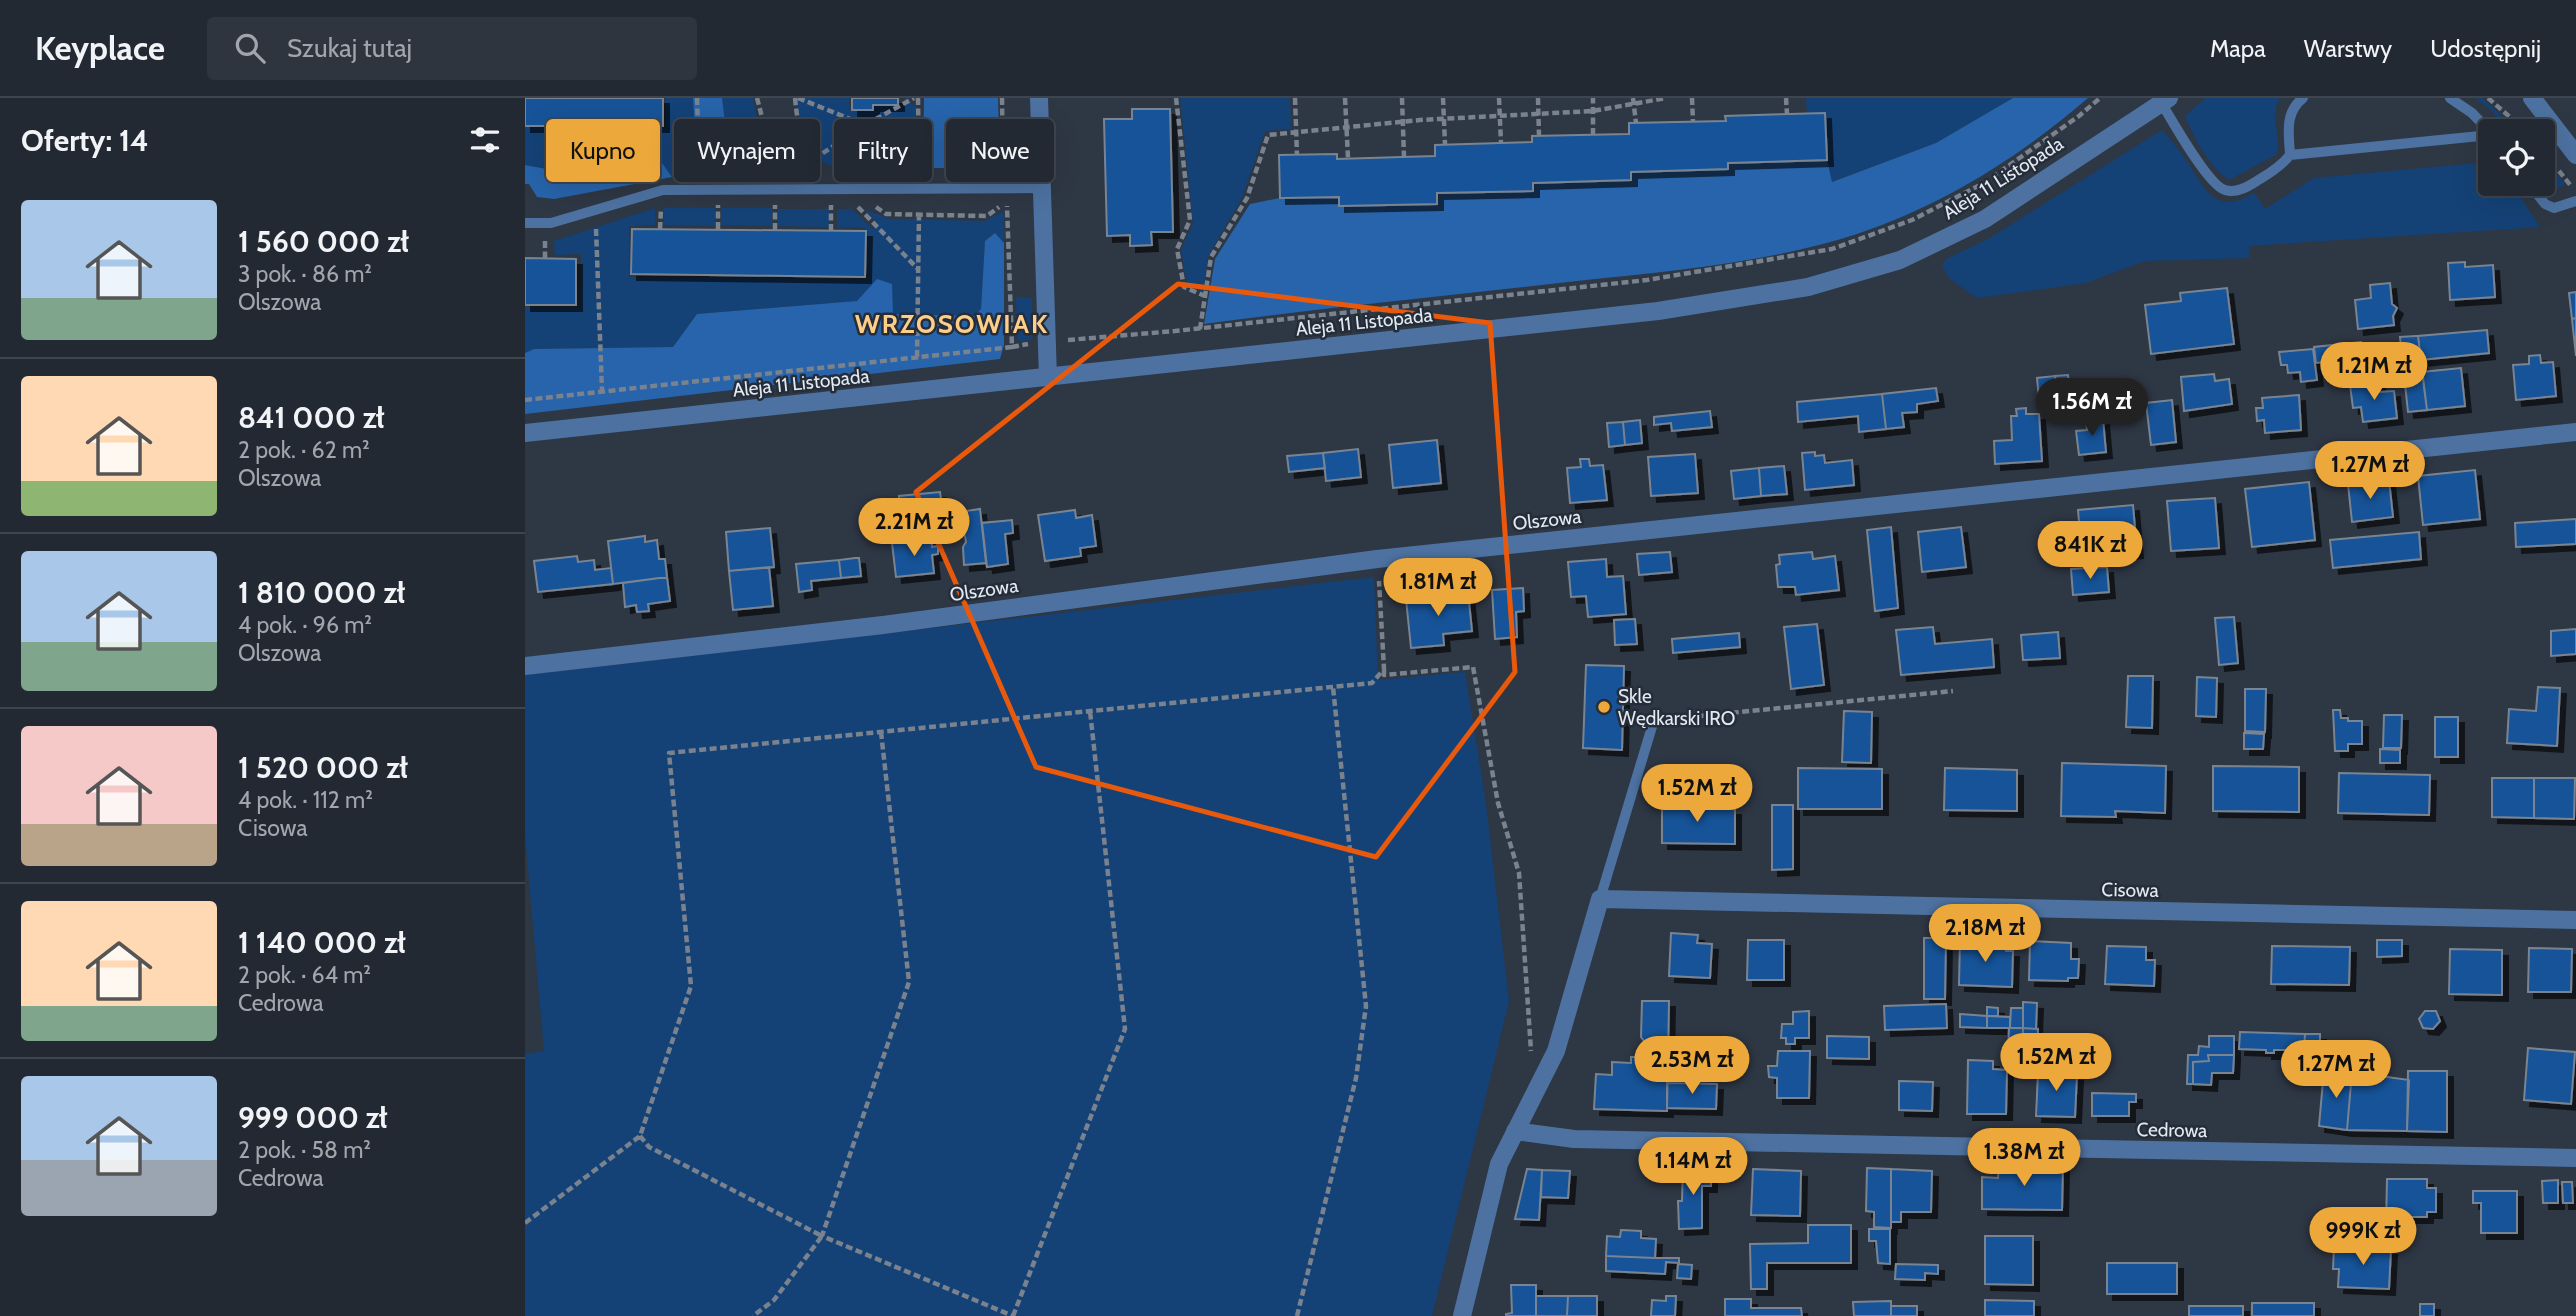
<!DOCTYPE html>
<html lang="pl">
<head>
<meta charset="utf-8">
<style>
  body { margin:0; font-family:Cabin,sans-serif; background:#2e353f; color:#f1f3f6; height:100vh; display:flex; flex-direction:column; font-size:26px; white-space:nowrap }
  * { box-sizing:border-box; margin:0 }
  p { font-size:23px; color:#a2a6ac }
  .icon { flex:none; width:38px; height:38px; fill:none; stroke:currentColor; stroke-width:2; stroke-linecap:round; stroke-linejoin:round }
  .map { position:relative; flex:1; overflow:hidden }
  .sheet { display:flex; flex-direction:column; background:#222933; width:525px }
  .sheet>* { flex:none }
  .banner { position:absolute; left:21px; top:21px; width:665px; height:63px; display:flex; gap:14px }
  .buttons { position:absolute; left:1953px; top:21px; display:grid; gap:14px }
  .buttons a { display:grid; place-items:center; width:77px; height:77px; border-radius:7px; background:#222933; box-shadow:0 7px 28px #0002,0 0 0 2px #3f454e; font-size:35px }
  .price { position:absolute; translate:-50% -60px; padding:0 16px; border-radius:24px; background:#eda83b; color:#111; font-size:23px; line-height:46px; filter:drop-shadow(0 2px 4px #0008) }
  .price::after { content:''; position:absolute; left:50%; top:42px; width:21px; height:16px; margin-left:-10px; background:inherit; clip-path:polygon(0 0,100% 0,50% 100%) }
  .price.current { background:#222; color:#fff }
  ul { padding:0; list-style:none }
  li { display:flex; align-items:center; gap:21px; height:175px; padding:0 21px }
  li+li { border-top:2px solid #3f454e }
  li span { display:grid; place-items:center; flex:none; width:196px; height:140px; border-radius:7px; color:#555 }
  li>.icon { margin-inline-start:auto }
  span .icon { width:84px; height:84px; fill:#fffc; stroke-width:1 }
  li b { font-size:30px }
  h2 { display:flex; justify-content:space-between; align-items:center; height:84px; padding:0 21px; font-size:30px }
  .chip { padding:0 24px; border-radius:7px; background:#222933; box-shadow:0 7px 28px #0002,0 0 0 2px #3f454e; font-size:24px; line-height:63px }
  .chip.current { background:#eda83b; color:#111 }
  header { display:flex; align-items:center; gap:42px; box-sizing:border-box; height:98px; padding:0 35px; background:#222933; border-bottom:2px solid #3f454e }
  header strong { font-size:33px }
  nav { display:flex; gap:38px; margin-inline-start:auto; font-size:24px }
  .search { width:490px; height:63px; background:#2e353f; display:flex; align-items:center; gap:18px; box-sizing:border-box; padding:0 24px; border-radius:7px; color:#a2a6ac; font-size:26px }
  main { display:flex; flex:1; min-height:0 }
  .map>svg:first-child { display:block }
  .green { fill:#144277 }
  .forest { fill:#2764ab }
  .building { fill:#135298; stroke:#798492; stroke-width:2; filter:url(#shadow) }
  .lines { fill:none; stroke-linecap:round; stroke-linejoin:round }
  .path { stroke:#79828d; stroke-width:4.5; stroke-dasharray:7 3.5; stroke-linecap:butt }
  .service { stroke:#4d72a1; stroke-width:10 }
  .minor { stroke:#4d72a1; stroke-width:18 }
  .tertiary { stroke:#4d72a1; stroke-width:18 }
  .marked { fill:none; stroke:#e8590c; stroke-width:5; stroke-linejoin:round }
  .poi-dot { fill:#eda83b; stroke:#242d39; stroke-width:2.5 }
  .labels { text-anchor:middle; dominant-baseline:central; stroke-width:5; stroke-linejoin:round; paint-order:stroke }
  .street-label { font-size:19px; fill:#e2e9f1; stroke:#242d39 }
  .poi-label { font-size:19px; fill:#e2e9f1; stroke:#242d39; text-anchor:start }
  .district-label { font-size:26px; font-weight:bold; letter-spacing:2px; fill:#fdcd8a; stroke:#242d39 }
</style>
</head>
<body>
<header>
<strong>Keyplace</strong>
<div class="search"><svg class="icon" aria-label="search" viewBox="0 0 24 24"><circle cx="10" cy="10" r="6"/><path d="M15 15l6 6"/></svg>Szukaj tutaj</div>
<nav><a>Mapa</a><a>Warstwy</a><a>Udostępnij</a></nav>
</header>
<main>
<section class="sheet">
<h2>Oferty: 14<svg class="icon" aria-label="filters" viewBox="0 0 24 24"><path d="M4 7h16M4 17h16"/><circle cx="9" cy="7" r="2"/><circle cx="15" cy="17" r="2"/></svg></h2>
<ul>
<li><span style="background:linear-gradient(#a9c7e8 70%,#7fa58c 0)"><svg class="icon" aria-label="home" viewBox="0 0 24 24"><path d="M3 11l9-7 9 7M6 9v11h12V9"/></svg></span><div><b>1 560 000 zł</b><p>3 pok. · 86 m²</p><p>Olszowa</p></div></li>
<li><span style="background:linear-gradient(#ffd9b3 75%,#8fb573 0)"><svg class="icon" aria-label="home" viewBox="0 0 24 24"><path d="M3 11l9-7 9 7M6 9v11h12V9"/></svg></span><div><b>841 000 zł</b><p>2 pok. · 62 m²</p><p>Olszowa</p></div></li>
<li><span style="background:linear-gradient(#a9c7e8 65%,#7fa58c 0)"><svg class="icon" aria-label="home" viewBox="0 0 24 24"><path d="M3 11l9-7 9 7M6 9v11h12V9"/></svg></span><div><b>1 810 000 zł</b><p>4 pok. · 96 m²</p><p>Olszowa</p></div></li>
<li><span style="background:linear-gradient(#f6c9c9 70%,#b9a48a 0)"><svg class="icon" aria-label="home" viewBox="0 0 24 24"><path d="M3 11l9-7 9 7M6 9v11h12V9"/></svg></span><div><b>1 520 000 zł</b><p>4 pok. · 112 m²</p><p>Cisowa</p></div></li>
<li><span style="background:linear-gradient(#ffd9b3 75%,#7fa58c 0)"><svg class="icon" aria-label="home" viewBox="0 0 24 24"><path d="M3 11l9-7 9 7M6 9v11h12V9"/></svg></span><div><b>1 140 000 zł</b><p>2 pok. · 64 m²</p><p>Cedrowa</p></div></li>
<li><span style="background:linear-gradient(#a9c7e8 60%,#9aa5b1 0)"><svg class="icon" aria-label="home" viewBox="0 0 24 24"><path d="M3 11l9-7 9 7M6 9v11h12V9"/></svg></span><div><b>999 000 zł</b><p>2 pok. · 58 m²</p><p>Cedrowa</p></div></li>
</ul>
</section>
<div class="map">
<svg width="2051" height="1218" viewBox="0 0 2051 1218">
  <defs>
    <filter id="shadow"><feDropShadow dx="6" dy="6" stdDeviation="0" flood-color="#0009"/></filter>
  </defs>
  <rect width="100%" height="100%" fill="#2e3744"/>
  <!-- green -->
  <path class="green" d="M141,0h27l3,47 -13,5 3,24 -14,3 -10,-14 -77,13 -60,-11v-38h141z
    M197,0h31l4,20 -33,-1z
    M275,0h49v12l25,1v-5l31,-1v-7h5v5l6,3v62c-17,4 -32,4 -49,3 -53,0 -63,-20 -70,-69z
    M655,0h110l1,31 -26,2 -23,67 -34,58 -5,36 -16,-7 -6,-36 12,-25z
    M1281,0h207l-77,45 -105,39 -4,-22 -2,-47h-18z
    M1681,0h73c-9,22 2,36 -2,56l-48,26c-20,-14 -35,-42 -44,-64z
    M1951,0h6l36,33h-11l-16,-21z
    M1637,32c10,11 20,23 28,36 17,28 28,48 64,27l11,16 49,-31 163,-15 -2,-16 3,-5 7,-1 5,5v38h22l28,43 -291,19 1,12 -105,3 -59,22 -109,15 -27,-19 -8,-13 4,-7 42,-20z
    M2018,58l22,28 -14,9 -8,-12z
    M130,110v17l-26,1v51l239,2v-47l-6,-5h-25v-18h15l21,20 6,-4 -15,-16 26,10 95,2 19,-10v32l-9,-10 -10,8 -4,68 -7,7 -82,-2 -34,-13 -161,13 -24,33 -138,2 -10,4v-46h55l1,-53 -26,1 -1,-14z
    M139,110h51v18l-51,-1z
    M196,110h51v18l-51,-1z
    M253,111h51v18l-51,-1z
    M491,199l16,1v42l-15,1z
    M849,479l4,103 87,-8 21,132 23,197 -77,315h-907v-262l19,-3 -19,-216v-160z"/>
  <!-- forest -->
  <path class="forest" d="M168,0h29l5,41 24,-1 8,-13 3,2 11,37 -9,6h-4l-3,-16 -70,1 -1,10 -3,-3 -1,-12 14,-5z
    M399,0h74l2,70h-77z
    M1488,0h75c-68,59 -145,107 -231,136 -89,29 -187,37 -280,47 -124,14 -249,26 -373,43l11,-65 35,-55 30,-6 59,-1v9l98,-2v-11l96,-2v-8l97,-2 1,-9 97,-3v-6l99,-3 5,22 104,-39z
    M137,65l10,14 -118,22 -17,-2 -8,-13h-4v-19l60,11z
    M470,135l9,10v102l-4,14 -475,55v-61l9,-4 139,-2 24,-33 160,-13 20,-22 15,5 1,30 81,2 7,-7 4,-68z"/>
  <!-- building -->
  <path class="building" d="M0,0h138v28h-138z
    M327,0h46v7h-25v5h-21z
    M607,11h38l3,123h-22l1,13 -22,1v-11l-23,1 -3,-117h28z
    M1300,15l2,47 -99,3v6l-97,3v8l-98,3v8l-96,2v11l-98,2v-9l-59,1 -1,-43 58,-1v5l98,-3v-11l97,-3v-6l97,-2v-11l97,-2 -1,-5z
    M107,131l234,2 -1,46 -234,-3z
    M0,160l51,1v46h-51z
    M1940,164v5l28,-2 2,32 -45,3 -2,-37z
    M1865,185l2,21 5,4 -4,8 1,9 -36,4 -3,-29 16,-2 -1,-13z
    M1702,190l7,56 -83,10 -6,-49 36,-4 -1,-8z
    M2051,194v26l-4,1 -3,-26z
    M2051,220v38l-4,-37z
    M1962,232l2,23 -68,7 -3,-24z
    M1891,238h2l9,74 -19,2 -8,-75z
    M1836,244l2,15 -47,6 -2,-16z
    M1788,251l4,31 -16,2 -1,-10 -12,1 -1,-8h-6l-2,-13z
    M2015,257l1,8 12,-1 3,34 -40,4 -3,-35 16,-1v-8z
    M1936,270l4,38 -38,4 -5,-38z
    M1689,276l1,7 14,-2 3,25 -48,7 -3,-34z
    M1543,277l3,32 -13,1 -3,-32z
    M1530,278l3,32 -18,1 -3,-31z
    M1854,284l1,10 14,-1 3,27 -34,4 -2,-15 -8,1 -3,-23z
    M1411,290l2,13 -21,3v8l-15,1 2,14 -18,2 -4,-35z
    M1357,296l4,35 -27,3 -1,-16 -60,6 -1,-20z
    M1774,297l2,35 -36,3 -1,-13 -7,1 -1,-13h7l-1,-10z
    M1647,302l4,42 -25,3 -5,-42z
    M1501,310v6h13l3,47 -47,3 -1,-23 18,-1 -1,-24h6l-1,-7z
    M1185,313l2,16 -40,4 -1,-8 -17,2v-8z
    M1578,321l3,33 -27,3 -3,-24 11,-1 -1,-9z
    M1115,322l2,23 -17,2 -2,-23z
    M1098,324l2,23 -16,2 -2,-24z
    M912,342l4,43 -48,5 -4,-43z
    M833,351l3,28 -35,4 -3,-28z
    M1290,354v4l9,-1 1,8 27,-3 2,25 -49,5 -3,-37z
    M798,355l2,15 -36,4 -2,-16z
    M1170,356l3,39 -47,3 -3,-39z
    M1055,361h9l1,7 13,-1 4,35 -37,3 -3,-35 14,-1z
    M1259,368l3,28 -26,2 -2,-28z
    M1234,370l2,28 -27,3 -3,-28z
    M1950,372l5,49 -57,6 -5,-49z
    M1864,382l4,37 -41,5 -4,-38z
    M1784,384l6,58 -63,7 -7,-58z
    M415,394l4,29 -24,-1 -1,-6 -18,2 -2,-20z
    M1690,400l4,50 -48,3 -4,-50z
    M1608,407l4,47 -55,5 -4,-47z
    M455,411l6,54 -22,2 -1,-18 3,-5 -1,-6 -4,-4 -2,-20z
    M550,412l1,8 16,-3 4,31 -16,2 1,8 -36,5 -7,-46z
    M2051,421v25l-60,3 -1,-24z
    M487,422l1,13 -8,1 3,30 -21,3 -5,-44z
    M1366,429l7,81 -23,3 -8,-81z
    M1436,429l5,40 -44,5 -4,-40z
    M245,430l4,39 -45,4 -3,-39z
    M1894,434l2,27 -88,9 -3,-28z
    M120,438v6l12,-2 2,19h6l2,18 -54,7 -5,-43z
    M406,441l1,8 6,-1v8l-6,1 2,18 -38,4 -4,-34z
    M1145,454l2,20 -33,3 -2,-21z
    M1287,454l1,7 22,-3 4,34 -43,5 -1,-8h-17l-2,-22 4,-1 -1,-9z
    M52,458l1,6 16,-2 1,10 16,-2 2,16 -75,8 -4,-31z
    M330,460h4l2,18 -20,2 -2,-18z
    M1081,461l1,18 16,-1 3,38 -38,3 -2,-21 -15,1 -3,-35z
    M314,462l2,18 -30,3 1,9 -13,2 -3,-28z
    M244,469l4,39 -40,4 -4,-39z
    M1582,469l2,25 -36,3 -2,-26z
    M142,479l3,24 -22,3 1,7 -12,1 -1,-7 -11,2 -2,-24z
    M998,490l1,23 -8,1 1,25 -22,2 -3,-49z
    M943,494l4,39 -29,3 1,11 -33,3 -5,-49z
    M1709,519l4,46 -19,2 -4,-47z
    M1110,521l2,25 -22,1 -1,-25z
    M1292,526l7,61 -33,4 -7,-62z
    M1408,529l2,17 57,-5 2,28 -93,8 -5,-45z
    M2051,531v25l-25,2v-25z
    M1533,534l2,26 -37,2 -2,-25z
    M1214,535l1,14 -67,6 -1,-14z
    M1061,567l38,1 -2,84 -39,-2z
    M1603,578h25l-1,52 -26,-1z
    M1672,579l20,1 -1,39 -20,-1z
    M2013,589l22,1 -3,58 -50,-3 2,-34 27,2z
    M1720,591h21l-1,43 -20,-1z
    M1808,612h7l1,8h7v3h14v23h-14v7h-13z
    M1319,613l28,1 -1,51 -29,-1z
    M1859,617h18l-1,33h-18z
    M1910,619h23v40h-23z
    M1719,635l20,1 -1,15h-19z
    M1855,651l20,1v13h-20z
    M1537,665l104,3 -1,47 -50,-2 1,6 -55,-1z
    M1688,668l86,1v45l-86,-1z
    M1273,670l84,1v40h-84z
    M1420,670l72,2v41l-73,-1z
    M1814,675l91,2 -1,40 -91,-2z
    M1967,680h42v40l-42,-1z
    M2009,680h41l-1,41 -40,-1z
    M1137,704h36v7h37v35l-73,-1z
    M1247,707h21v64l-21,1z
    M1146,835l27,2 -1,8 15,1 -2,34 -41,-2z
    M1399,840h22l-1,61h-21z
    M1223,842h36v40h-37z
    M1435,842l47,2 -1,9h7l-1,36 -53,-2z
    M1852,842h25v16l-25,1z
    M1505,843l41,2v16h8l-1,19h-10v3l-39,-1z
    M1582,848l39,1v13h9l-1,26 -49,-2z
    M1747,848l78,1 -1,38 -78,-1z
    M2004,850l43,1 -1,43h-43z
    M1925,851l52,1v45l-53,-1z
    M1117,903h27l-1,56h-22v-13l-5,-7z
    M1498,904l14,1 -1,26 -13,-1z
    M1421,906l1,24 -62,2 -1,-24z
    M1462,909l11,1v8h-11z
    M1486,910h12v20h-13z
    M1284,913v27h-14v6h-9v-6h-5l1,-14h11v-12z
    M1900,913h11l4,10 -7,8 -10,-1 -4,-9z
    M1435,916l27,2v12l-27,-1z
    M1462,918l23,1v11h-23z
    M1484,930h14l-1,30 -14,-1z
    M1498,930l15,1 -1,30 -15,-1z
    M1715,934l65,2 -1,16h-30v3h-8v-3l-27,-1z
    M1780,936h15v40h-17z
    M1302,938l42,1v22l-42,-1z
    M1684,938h25v19h-26l1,6 -16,1v22h-6l1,-29h10l1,-9 10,1z
    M2003,950l47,4 -4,52 -47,-4z
    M1253,953h32l-1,47h-32v-20l-8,-1 -1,-11h9z
    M1683,957h26l-1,18h-21l-1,12 -18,-1v-22l16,-1z
    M1106,959h37l-1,54 -73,-2 2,-35 16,1v-13l19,1z
    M1443,962l25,1v8l14,1 -1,44h-39z
    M1523,966h17v10l12,1 -2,42 -39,-1 2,-43 10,1z
    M1799,972l28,2 -5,58 -28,-4z
    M1883,973h39v61l-40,-1z
    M1827,974l57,8 -2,51 -60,-1z
    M1374,983l34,1 -1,29 -33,-1z
    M1142,985l50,1 -1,25 -49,-1z
    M1567,995l44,1v8h-7v14h-37z
    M1474,1067l64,1 -1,44 -80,-1v-32l16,1z
    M1158,1069h28v19h-9v42l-23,1 -1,-28h4z
    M1342,1070l24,1v59l-17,-1v-15l-8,-1z
    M1002,1071l15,1 -3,50 -24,-1z
    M1228,1071l48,2 -1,45 -49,-1z
    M1366,1071l41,2 -1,41h-30v10h-10z
    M1017,1072l28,1 -2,27 -27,-1z
    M1862,1081h40v9h9v24h-9v5h-34v11l-7,-1z
    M2033,1082v23h-15l-1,-22z
    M2037,1084h10l1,21h-10z
    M1948,1093h44v42h-36v-30h-8z
    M1283,1127h43v38h-84v26h-16l-1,-45 58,-1z
    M1344,1131h21v35l-12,-1 -2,-22h-7z
    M1096,1132l20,1v7l15,1 -1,19 -49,-2 1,-20 13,1z
    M1460,1138h48v49l-48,-1z
    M1809,1149l57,2 -2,40 -51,-2 1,-18h-6z
    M1081,1158l49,2h24v5l-13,-1 -1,12 -59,-3z
    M1582,1165h70v31h-70z
    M1153,1166l14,1 -1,14 -14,-1z
    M1371,1166l42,1v9l-13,-1v7l-30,-1z
    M986,1187h25v31h-30v-2l6,-1z
    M1011,1198h32l-1,20h-31z
    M1043,1198h29v20h-30z
    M1141,1198h10l-1,20h-24l1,-16 14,1z
    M1200,1201h26v9h50l1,8h-77z
    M1460,1202l49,1v15h-49z
    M1366,1203v15h-37l-1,-14z
    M1727,1205h62v13h-62z
    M1895,1206h14v12h-14z
    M1366,1208h26v10h-26z
    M1664,1208h54v10h-54z"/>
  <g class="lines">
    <!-- path -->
    <path class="path" d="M172,0l2,58
      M232,0l5,19
      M270,0c3,31 6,41 23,66
      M273,0l67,27 49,-27
      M393,0l1,69
      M477,0l1,73
      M651,0l14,122 -13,29 7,38 21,9
      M770,0l2,57
      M820,0l3,60
      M877,0l2,59
      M918,0l2,46
      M974,0l2,45
      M1013,0l1,38
      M1108,0l3,25
      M1167,0l1,24
      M1261,0l1,16
      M1963,0l38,33
      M348,24l46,27
      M1068,37v-37
      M289,61l51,-34
      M2034,73l12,15
      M333,109l60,62
      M351,109l10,7 101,2 12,-9
      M71,131l6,162
      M135,131l1,-20
      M193,131v-24
      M250,132v-25
      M306,133v-26
      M20,143v17
      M675,231l11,-72 36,-59 21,-63 152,-15 173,-9 73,-13
      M543,242l107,-9 472,-51 185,-31 80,-29 72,-37 95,-67 21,-18
      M487,249l16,-3
      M392,259l2,-143
      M0,302l487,-53 -5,-141
      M859,572v5l89,-8 25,136 21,70 12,178
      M1144,621l284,-28
      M356,634l28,250 -87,254 191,80
      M115,1038l9,11 173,89 -48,64 -21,16
      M0,1125l115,-87 51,-150 -22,-233 703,-70 12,-14 -5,-88
      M488,1218l112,-287 -35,-318
      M772,1218l59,-238 10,-72 -33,-319"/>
    <!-- service -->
    <path class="service" d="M1925,0l22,15 18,19
      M1636,4c10,17 47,83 64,88 13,4 25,-5 35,-11 12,-7 22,-14 30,-24l200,-20
      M1765,57c-1,-21 -6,-42 13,-57
      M2004,86l16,20 9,4 22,-7
      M0,125h26l112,-33 379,-2
      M1075,801l54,-179"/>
    <!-- minor -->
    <path class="minor" d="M514,0l9,280
      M0,568l358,-41 494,-66 1199,-127
      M990,1033l59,8 1002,19
      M937,1218l37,-152 57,-113 44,-152 976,21"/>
    <!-- tertiary -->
    <path class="tertiary" d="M2007,0l44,57
      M0,335l1133,-122 150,-24 92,-27 85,-41 184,-121"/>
  </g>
  <!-- marked area -->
  <path class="marked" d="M653,186l312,39 25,349 -139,185 -340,-90 -120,-275z"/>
  <!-- markers -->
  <circle class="poi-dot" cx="1079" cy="609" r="7"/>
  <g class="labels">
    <!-- street labels -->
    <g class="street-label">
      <text transform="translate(1478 80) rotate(-32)">Aleja 11 Listopada</text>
      <text transform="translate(839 224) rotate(-6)">Aleja 11 Listopada</text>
      <text transform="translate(276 285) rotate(-6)">Aleja 11 Listopada</text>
      <text transform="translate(1022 422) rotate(-6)">Olszowa</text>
      <text transform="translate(459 492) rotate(-8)">Olszowa</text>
      <text transform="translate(1605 792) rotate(1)">Cisowa</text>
      <text transform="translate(1647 1032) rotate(1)">Cedrowa</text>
    </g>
    <!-- poi labels -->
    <g class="poi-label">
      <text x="1093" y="598">Skle<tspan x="1093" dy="22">Wędkarski IRO</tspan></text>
    </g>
    <!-- district labels -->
    <g class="district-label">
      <text x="427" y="226">WRZOSOWIAK</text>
    </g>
  </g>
</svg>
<div class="buttons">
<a><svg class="icon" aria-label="locate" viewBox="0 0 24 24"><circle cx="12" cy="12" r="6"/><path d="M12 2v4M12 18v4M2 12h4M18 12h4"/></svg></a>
</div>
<b class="price" style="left:1849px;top:304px">1.21M zł</b>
<b class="price current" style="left:1567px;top:340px">1.56M zł</b>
<b class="price" style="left:1845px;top:403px">1.27M zł</b>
<b class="price" style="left:389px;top:460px">2.21M zł</b>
<b class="price" style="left:1565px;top:483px">841K zł</b>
<b class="price" style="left:913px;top:520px">1.81M zł</b>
<b class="price" style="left:1172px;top:726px">1.52M zł</b>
<b class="price" style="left:1460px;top:866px">2.18M zł</b>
<b class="price" style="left:1531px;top:995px">1.52M zł</b>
<b class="price" style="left:1167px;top:998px">2.53M zł</b>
<b class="price" style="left:1811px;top:1002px">1.27M zł</b>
<b class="price" style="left:1499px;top:1090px">1.38M zł</b>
<b class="price" style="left:1168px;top:1099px">1.14M zł</b>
<b class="price" style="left:1838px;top:1169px">999K zł</b>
<div class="banner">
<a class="chip current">Kupno</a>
<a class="chip">Wynajem</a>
<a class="chip">Filtry</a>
<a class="chip">Nowe</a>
</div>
</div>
</main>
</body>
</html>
